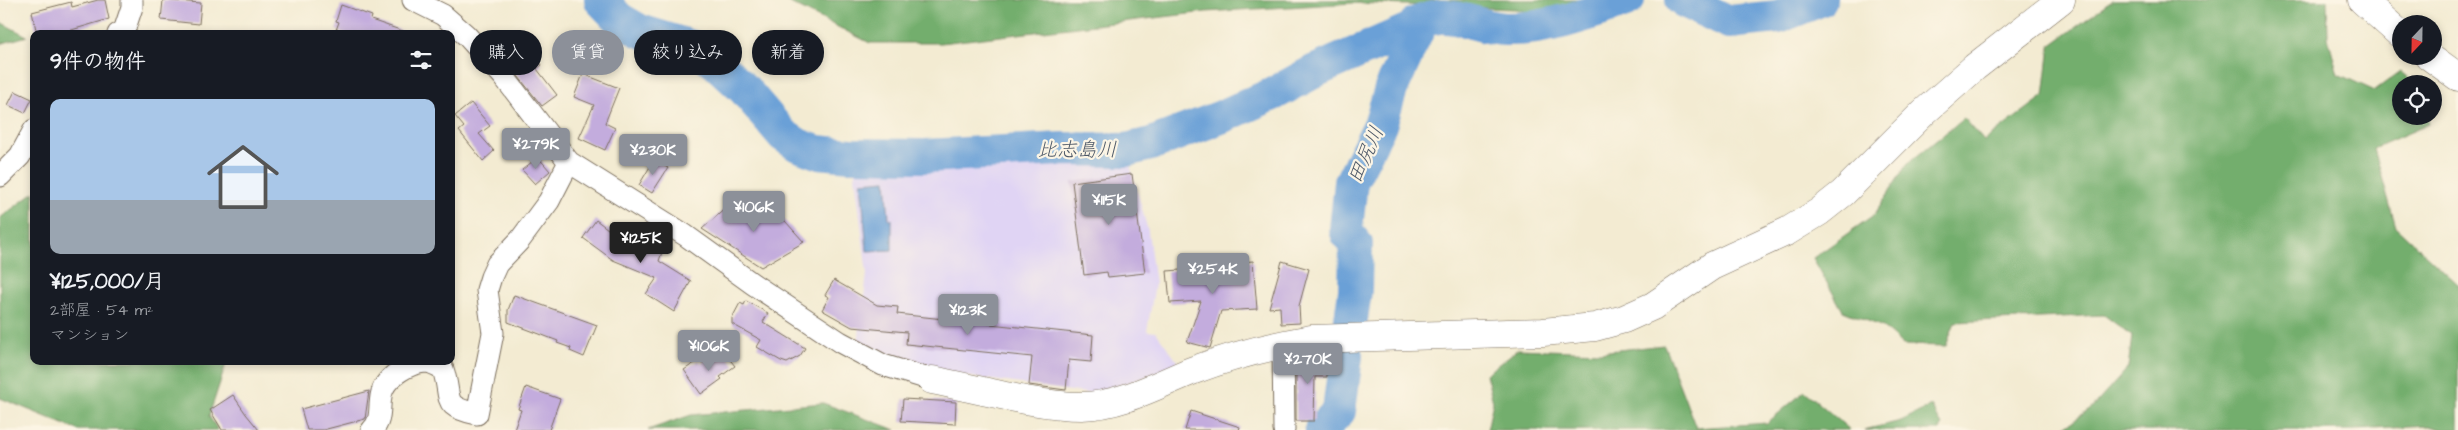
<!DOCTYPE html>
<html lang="ja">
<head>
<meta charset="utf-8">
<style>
  body { margin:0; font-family:"Architects Daughter","Klee One",sans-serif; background:#20242c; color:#f1f3f6; height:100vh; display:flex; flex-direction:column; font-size:19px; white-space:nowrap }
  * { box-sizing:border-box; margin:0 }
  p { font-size:16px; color:#9ea1a6 }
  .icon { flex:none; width:28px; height:28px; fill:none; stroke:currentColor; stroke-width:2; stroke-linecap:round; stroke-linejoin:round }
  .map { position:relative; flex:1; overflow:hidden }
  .sheet { position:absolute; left:30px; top:30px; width:425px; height:335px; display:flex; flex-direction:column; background:#171b24; border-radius:10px; box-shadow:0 2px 8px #0003 }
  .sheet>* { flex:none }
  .guide { position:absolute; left:470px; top:30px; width:475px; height:45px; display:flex; gap:10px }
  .needle { width:32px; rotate:202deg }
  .buttons { position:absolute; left:2392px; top:15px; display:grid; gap:10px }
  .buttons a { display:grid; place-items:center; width:50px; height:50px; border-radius:50%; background:#171b24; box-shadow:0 2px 8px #0003; font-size:25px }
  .price { position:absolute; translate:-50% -42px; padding:0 11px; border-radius:5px; background:#8c9099; color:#fff; font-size:16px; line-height:32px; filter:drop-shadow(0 1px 2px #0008) }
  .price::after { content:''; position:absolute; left:50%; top:30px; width:15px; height:11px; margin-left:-8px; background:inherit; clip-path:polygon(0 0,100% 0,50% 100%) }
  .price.on { background:#222; color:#fff }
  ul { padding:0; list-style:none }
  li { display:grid; align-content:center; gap:10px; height:265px; padding:0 20px }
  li+li { border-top:1px solid #363941 }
  li span { display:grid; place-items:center; height:155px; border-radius:10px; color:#555 }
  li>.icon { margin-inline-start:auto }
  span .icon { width:90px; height:90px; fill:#fffc; stroke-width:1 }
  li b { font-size:21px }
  h2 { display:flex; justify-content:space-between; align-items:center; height:60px; padding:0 20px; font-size:21px }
  .chip { padding:0 18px; border-radius:22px; background:#171b24; box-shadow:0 2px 8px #0003; font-size:18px; line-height:45px }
  .chip.on { background:#8c9099; color:#fff }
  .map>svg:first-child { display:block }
  .built { fill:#e0d4f4 }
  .forest { fill:#73ae6d; stroke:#576c46 }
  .water { fill:#6aa0d7; stroke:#52657a }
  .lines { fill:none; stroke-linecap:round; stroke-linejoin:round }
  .river { stroke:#6aa0d7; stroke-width:34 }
  .building { fill:#c3acdd }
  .street-casing { stroke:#7b6e5d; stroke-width:23 }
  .secondary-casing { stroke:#7b6e5d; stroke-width:29 }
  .street { stroke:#fff; stroke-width:21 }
  .secondary { stroke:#fff; stroke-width:28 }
  .labels { text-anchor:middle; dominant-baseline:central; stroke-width:4.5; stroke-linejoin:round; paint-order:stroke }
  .water-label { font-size:20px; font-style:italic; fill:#4e5968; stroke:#fcf5e5 }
</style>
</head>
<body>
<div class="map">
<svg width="2458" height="430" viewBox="0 0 2458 430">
  <rect width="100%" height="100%" fill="#fcf5e5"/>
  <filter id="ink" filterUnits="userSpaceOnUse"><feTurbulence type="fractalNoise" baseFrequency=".02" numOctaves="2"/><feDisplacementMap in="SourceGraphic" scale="10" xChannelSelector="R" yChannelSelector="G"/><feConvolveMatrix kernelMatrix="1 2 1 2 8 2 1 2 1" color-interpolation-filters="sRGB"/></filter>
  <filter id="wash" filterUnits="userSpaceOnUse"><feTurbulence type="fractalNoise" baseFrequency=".0096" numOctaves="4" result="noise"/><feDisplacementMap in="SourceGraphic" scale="20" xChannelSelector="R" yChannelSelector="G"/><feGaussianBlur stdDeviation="1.12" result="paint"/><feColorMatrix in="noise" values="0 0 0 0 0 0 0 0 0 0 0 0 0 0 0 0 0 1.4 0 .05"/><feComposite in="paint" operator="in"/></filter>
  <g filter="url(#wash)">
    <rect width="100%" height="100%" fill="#f3ebd2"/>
    <!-- built -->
    <path class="built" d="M1127,154l21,77 7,53 -8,47 9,1 21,29 -4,7 -80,26 -165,-23 -70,-28 9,-69 -12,-97 6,-22z"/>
    <!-- forest -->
    <path class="forest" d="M784,0h800l-52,13 -17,-4 -162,-6 -147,9 -265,31h-71z
      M2113,0h214l1,37 10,37 37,17 26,-19 14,12h-14v32h26l2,8 -55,24 22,79 62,57v146h-14l-14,-4 -76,4h-294l31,-21 37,-41 4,-32 -28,-21 -149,7 -9,24 -43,-1 -20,-18 -40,-16 -30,-53 62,-44 32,-50 57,-46 20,23 60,-45 6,-50z
      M0,22l27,14 -27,8z
      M34,192v169h193l-18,55 9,14h-140l-78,-32v-180z
      M1664,345l32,83 71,-5 38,-32 45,39h-363l6,-28 -7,-28 32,-25 82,3z
      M823,403l73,27h-248l43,-15z
      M1931,406l11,19 -2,5h-76l37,-9z"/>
    <!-- water -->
    <path class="water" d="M886,180l3,39h3v31l-25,1 -6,-69z"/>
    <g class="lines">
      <!-- river -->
      <path class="river" d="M601,0l18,19 21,12 52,16 23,15 29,27 39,46 15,10 19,7 34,3 73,1 138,-7 64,1 25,-6 70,-27 52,-23 42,-23 105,-46
        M1682,0l47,22 49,-5 42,-17
        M1420,25l-4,-2c10,-3 20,-7 30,-6 21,1 37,11 59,12 42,1 84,-15 123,-29
        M1351,319l4,-28 1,-47 -8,-9 -2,-6 5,-47 29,-57 11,-36 29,-64
        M1321,430l18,-19 7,-55"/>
    </g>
    <g id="blocks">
      <!-- building -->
      <path class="building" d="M98,0h7l4,19 -51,15h-21l-5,-22 39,-10 1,5z
        M163,0l38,3 -2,21 -38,-4z
        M341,5l31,11 -1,4 32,11v3h-57l-10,-4 3,-8 -3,-1z
        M527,45l15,20 -5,4 20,26 -15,11 -36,-45z
        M583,74l36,14 -14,35 10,5 -10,22 -26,-12 15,-33 -20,-8z
        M15,91l17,8 -7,14 -17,-8z
        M471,103l19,23 -11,8 15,17 -11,10 -24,-30 5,-4 -9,-11z
        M538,157l12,14 -15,13 -13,-14z
        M654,160l14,8 -16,25 -13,-8z
        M1132,174l13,99 -37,4 -1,-5 -23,3 -12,-93z
        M749,202l4,5 6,-5 12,14 5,-5 28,31 -43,25 -59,-38 26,-23 7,8z
        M596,220l16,12 50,20 -3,9 32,20 -17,31 -28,-18 11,-16 -44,-18 -30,-22z
        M1253,261l4,48 -36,2 -11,37 -23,-6 14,-41 -31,2 -3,-32 54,-4v-3z
        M1282,261l27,8 -10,37 1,17 -19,1 -1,-17 -11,1z
        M834,280l43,25 21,2 -1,7 196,21 -2,27 -22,-2 -3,30 -37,-5 3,-28 -126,-13 1,-12 -55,-5 -30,-17 7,-13 -4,-2z
        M514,295l83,30 -13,32 -14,-6 1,-3 -14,-5 1,-2 -50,-19v-12z
        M746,301l22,12 -5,9 42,26 -5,8 -13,7 -6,-2 -24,-14 4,-7 -29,-16v-6l8,-15 4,2z
        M723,351l12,15 -15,11 2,2 -21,15 -17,-24 15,-10 2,3 6,-4 1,2z
        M1326,357l1,20h-12l-1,44h-18v-63z
        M526,387l34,12 -11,31h-35l7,-20 -3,-1z
        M369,391l-4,28 -42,11h-16l-6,-21z
        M233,395l13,19 13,16h-37l-12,-20z
        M903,399l53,3 -1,22 -54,-3z
        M1191,411l49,16 -1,3h-54z"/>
    </g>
  </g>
  <g filter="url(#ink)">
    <use href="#blocks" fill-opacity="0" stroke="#7b6e5d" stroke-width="1"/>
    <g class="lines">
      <defs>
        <path id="street" d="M413,0l30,15 23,20 38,42 65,85 116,73 68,49 87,58 43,23 49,15
          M118,34l6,-3 8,-24v-7
          M0,176l20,-20 14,-26
          M1283,344l1,86
          M372,430c12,-11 5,-27 11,-41 6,-14 27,-26 42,-27 6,0 13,4 18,7 10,31 -3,37 34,45l16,-81 -6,-43 4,-13 6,-13 23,-24 29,-39 20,-39"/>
        <path id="secondary" d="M2362,0l39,35
          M2429,56l29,21
          M932,380c45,9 105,26 150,26 38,0 77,-22 112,-36 37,-14 77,-24 117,-31l232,-7 52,-5 29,-8 29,-13 59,-40 76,-35 31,-19 24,-19 81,-81 51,-45 86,-67"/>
      </defs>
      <!-- street casing -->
      <use href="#street" class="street-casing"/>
      <!-- secondary casing -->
      <use href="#secondary" class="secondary-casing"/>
      <!-- street -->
      <use href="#street" class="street"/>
      <!-- secondary -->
      <use href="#secondary" class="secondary"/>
    </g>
  </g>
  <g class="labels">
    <!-- water labels -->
    <g class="water-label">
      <text x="1077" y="150">比志島川</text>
      <text transform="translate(1366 155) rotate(-66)">田尻川</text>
    </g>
  </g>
</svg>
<div class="buttons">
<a><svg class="needle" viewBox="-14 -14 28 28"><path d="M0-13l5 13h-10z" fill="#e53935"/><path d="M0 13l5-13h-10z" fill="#9ea1a6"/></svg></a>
<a><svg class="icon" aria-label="locate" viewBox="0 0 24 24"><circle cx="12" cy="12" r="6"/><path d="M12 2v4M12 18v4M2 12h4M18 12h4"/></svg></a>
</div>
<b class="price" style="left:536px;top:170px">¥279K</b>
<b class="price" style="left:653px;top:176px">¥230K</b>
<b class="price" style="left:1109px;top:226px">¥115K</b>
<b class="price" style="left:754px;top:233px">¥106K</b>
<b class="price on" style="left:641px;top:264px">¥125K</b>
<b class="price" style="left:1213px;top:295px">¥254K</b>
<b class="price" style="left:968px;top:336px">¥123K</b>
<b class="price" style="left:709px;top:372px">¥106K</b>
<b class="price" style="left:1308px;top:385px">¥270K</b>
<div class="guide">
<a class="chip">購入</a>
<a class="chip on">賃貸</a>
<a class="chip">絞り込み</a>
<a class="chip">新着</a>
</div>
<section class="sheet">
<h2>9件の物件<svg class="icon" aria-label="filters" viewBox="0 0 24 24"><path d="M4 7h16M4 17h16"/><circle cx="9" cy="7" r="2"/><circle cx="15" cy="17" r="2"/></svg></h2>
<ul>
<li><span style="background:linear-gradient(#a9c7e8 65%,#9aa5b1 0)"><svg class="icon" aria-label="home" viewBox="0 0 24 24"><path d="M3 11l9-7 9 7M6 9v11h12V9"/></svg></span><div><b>¥125,000/月</b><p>2部屋 · 54 m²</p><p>マンション</p></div></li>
</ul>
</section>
</div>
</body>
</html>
